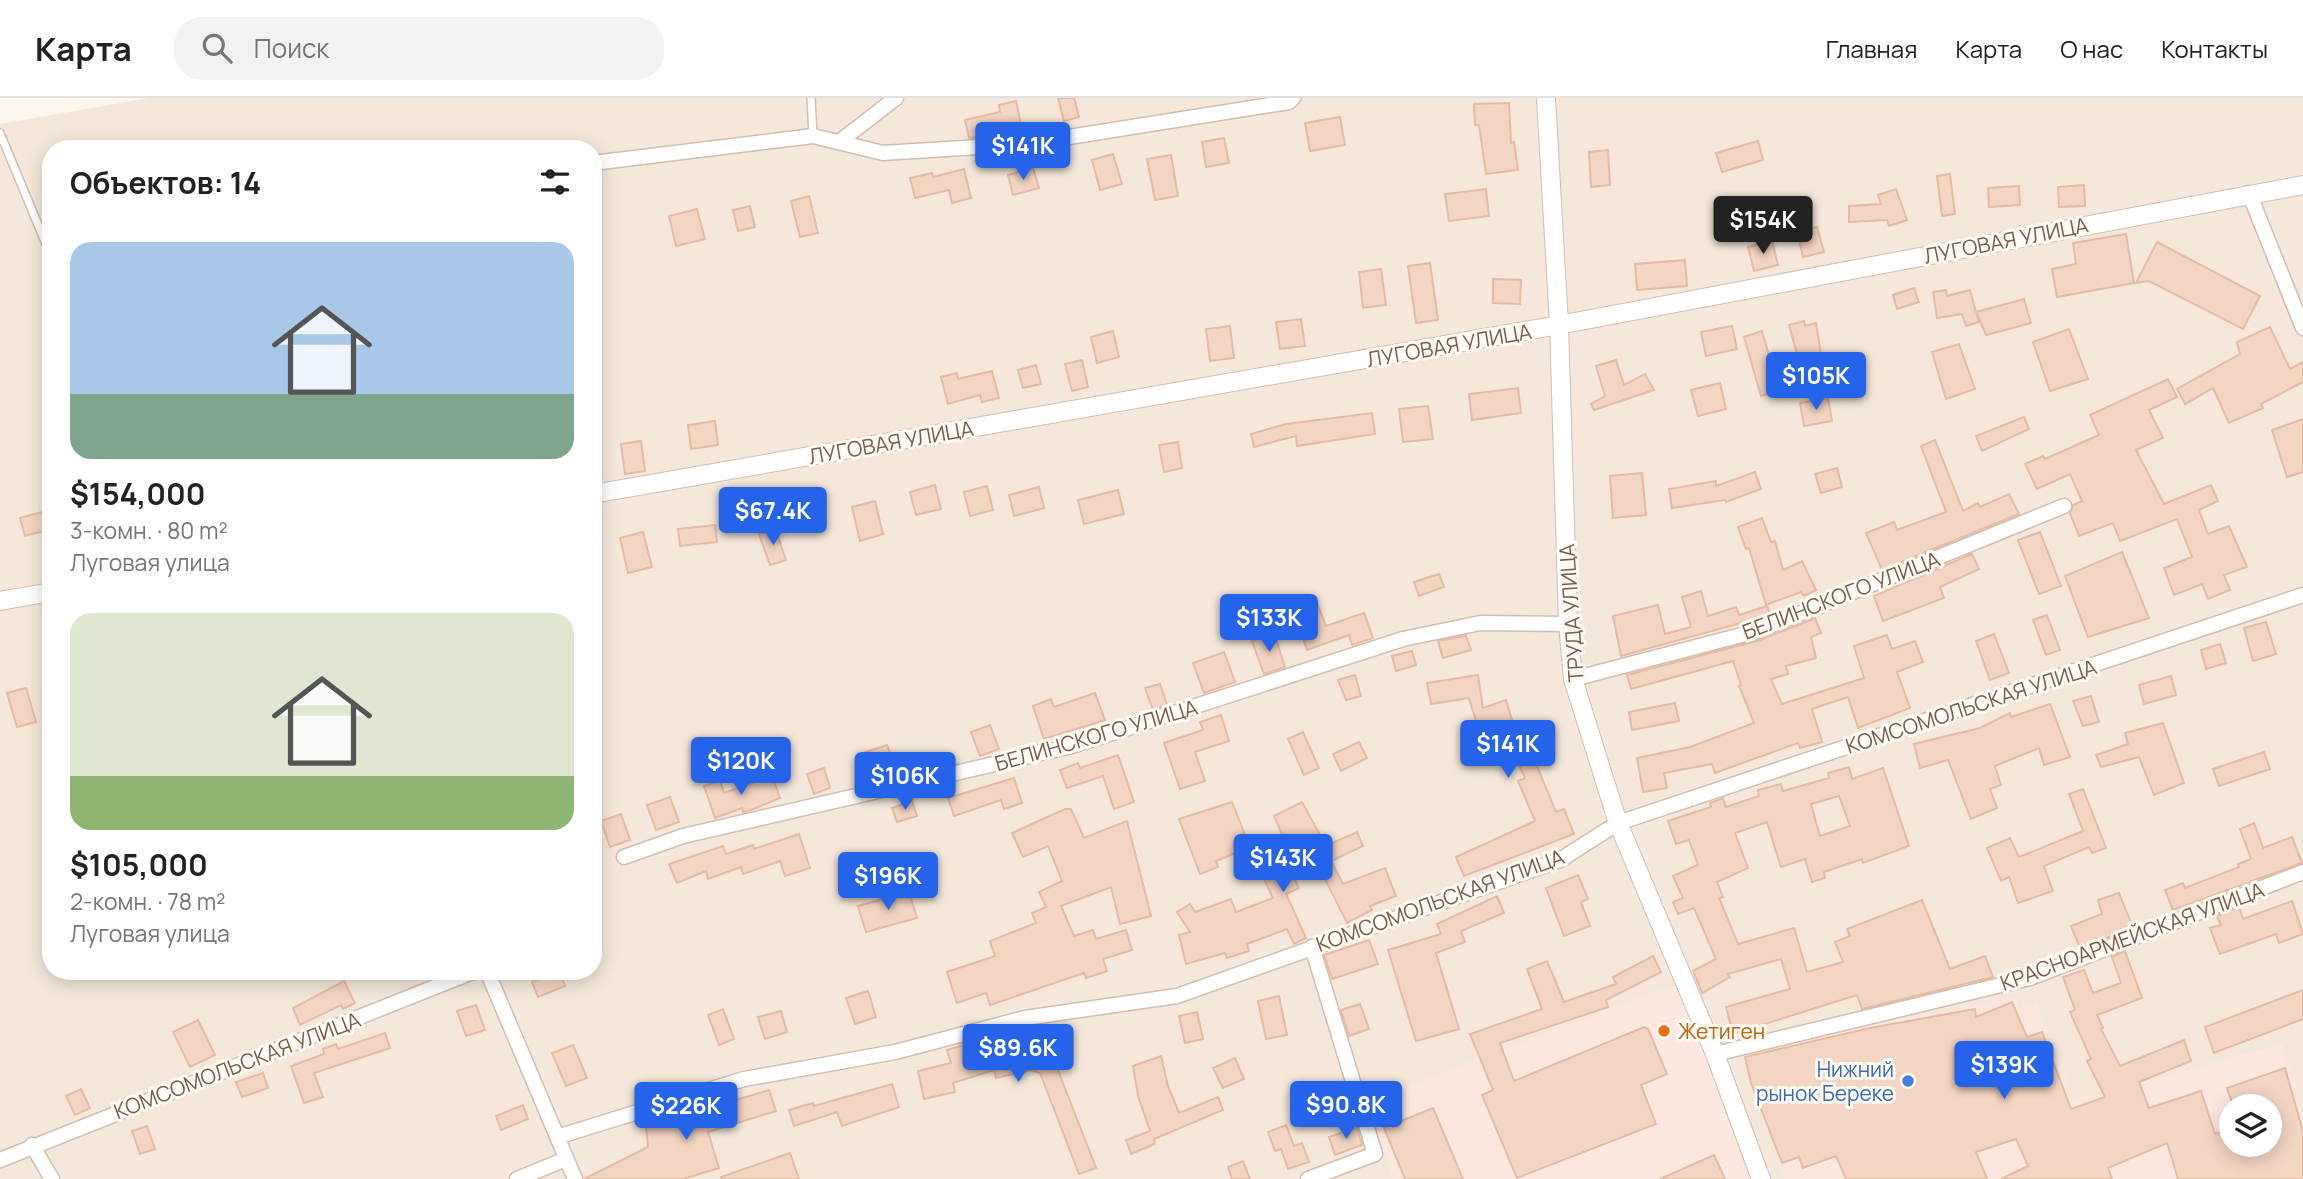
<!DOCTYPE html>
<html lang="ru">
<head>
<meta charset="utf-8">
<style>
  body { margin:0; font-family:Manrope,sans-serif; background:#f2f2f2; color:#222; height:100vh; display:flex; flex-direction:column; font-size:26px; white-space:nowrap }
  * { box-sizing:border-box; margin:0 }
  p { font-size:23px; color:#767676 }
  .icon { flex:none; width:38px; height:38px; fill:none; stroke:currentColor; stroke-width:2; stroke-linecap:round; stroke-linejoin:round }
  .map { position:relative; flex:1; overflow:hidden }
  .panel { position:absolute; left:42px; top:42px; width:560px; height:840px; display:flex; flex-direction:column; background:#fff; border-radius:28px; box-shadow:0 4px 18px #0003 }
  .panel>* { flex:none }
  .tools { position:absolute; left:2219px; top:996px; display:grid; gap:14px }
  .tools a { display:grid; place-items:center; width:63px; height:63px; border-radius:50%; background:#fff; box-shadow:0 4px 18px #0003; font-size:35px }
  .price { position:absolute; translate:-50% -60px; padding:0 16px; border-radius:7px; background:#2563eb; color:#fff; font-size:23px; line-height:46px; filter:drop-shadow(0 2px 4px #0008) }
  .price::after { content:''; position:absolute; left:50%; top:42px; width:21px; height:16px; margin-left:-10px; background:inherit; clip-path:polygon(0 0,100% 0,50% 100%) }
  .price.current { background:#222; color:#fff }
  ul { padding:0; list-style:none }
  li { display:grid; align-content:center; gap:14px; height:371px; padding:0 28px }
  li span { display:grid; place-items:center; height:217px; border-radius:21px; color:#555 }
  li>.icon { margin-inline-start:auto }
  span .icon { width:126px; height:126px; fill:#fffc; stroke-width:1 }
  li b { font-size:30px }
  h2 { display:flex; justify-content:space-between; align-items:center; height:84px; padding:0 28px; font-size:30px }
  header { display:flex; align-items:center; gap:42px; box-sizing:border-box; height:98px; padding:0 35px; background:#fff; border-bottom:2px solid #e0e0e0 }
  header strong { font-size:33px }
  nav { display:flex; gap:38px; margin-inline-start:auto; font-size:24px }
  .search { width:490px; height:63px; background:#f2f2f2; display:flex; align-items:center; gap:18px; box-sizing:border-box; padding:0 24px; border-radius:28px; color:#767676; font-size:26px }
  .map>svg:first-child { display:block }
  .residential { fill:#f5e8da; fill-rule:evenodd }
  .commercial { fill:#fde8e0; fill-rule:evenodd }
  .building { fill:#f3d5c3; stroke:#e6bba3; stroke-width:2; fill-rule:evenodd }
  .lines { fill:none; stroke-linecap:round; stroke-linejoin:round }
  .service-casing { stroke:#d1beb0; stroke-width:10 }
  .minor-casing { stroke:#d1beb0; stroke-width:17 }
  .tertiary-casing { stroke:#d1beb0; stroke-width:20 }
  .service { stroke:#fff; stroke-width:7 }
  .minor { stroke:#fff; stroke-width:14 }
  .tertiary { stroke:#fff; stroke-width:18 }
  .food-dot { fill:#e8710a; stroke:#fffaf3; stroke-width:2.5 }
  .shop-dot { fill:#3f7fe0; stroke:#fffaf3; stroke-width:2.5 }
  .labels { text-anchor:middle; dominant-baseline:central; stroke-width:6; stroke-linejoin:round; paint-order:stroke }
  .street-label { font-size:21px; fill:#7a5c4d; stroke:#fffaf3 }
  .food-label { font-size:21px; fill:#c56008; stroke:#fffaf3; text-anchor:start }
  .shop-label { font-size:21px; fill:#366cbe; stroke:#fffaf3; text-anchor:end }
</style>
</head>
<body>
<header>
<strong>Карта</strong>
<div class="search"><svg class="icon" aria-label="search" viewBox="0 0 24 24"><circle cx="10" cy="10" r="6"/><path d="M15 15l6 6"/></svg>Поиск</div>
<nav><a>Главная</a><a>Карта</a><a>О нас</a><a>Контакты</a></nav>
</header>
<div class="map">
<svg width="2303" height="1081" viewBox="0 0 2303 1081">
  <rect width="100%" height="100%" fill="#fdf6ec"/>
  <!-- residential -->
  <path class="residential" d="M149,0h2154v1081h-2303v-1055zM51,51h542v822h-542zM2231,1008h39v38h-39z"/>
  <!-- commercial -->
  <path class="commercial" d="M1678,885l71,196h-357l-24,-78z
    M2015,900l3,11 19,-6 38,97 207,-56 21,71v64h-518l-45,-129zM2231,1008h39v38h-39z"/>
  <!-- building -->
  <path class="building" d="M1058,0h16l5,19 -15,4z
    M1016,3l7,33 -54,4 -4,-18 35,-8 -1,-7z
    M1509,5l2,40 3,-1 4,28 -32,4 -7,-49h-4l-1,-21z
    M1340,19l5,28 -35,6 -5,-28z
    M1224,40l5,25 -23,4 -4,-25z
    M1758,43l5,19 -41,12 -6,-19z
    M1608,52l2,35 -19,2 -2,-35z
    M1113,56l9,30 -22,6 -8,-30z
    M1171,57l7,41 -23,4 -8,-41z
    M1033,70l6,20 -26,7 -5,-20z
    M964,71l7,29 -19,5 -3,-13 -34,8 -5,-20 22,-5 1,4z
    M1950,76l5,40 -13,2 -5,-40z
    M2084,87l1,21 -26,1 -1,-20z
    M2019,88l1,19 -31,2 -1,-19z
    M1486,91l3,27 -40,5 -4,-27z
    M1896,91l11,31 -18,6 -2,-6 -38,2v-16l32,-2 -3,-9z
    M809,98l9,37 -18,4 -9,-36z
    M750,108l5,21 -17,4 -5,-21z
    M697,111l8,30 -29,7 -7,-30z
    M1817,129l7,25 -21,5 -6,-25z
    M2126,136l8,49 -77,14 -5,-28 24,-5 -3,-21z
    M1772,143l6,24 -24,6 -6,-24z
    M2157,144l103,54 -17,33 -94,-48 -13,2z
    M1685,162l2,26 -50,4 -2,-26z
    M1430,165l8,57 -22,3 -8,-57z
    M1381,171l5,36 -23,3 -4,-36z
    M1493,181l28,1 -1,24 -27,-1z
    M1914,190l5,14 -22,7 -4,-14z
    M1946,192l1,6 23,-6 6,22 48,-13 7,24 -45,12 -9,-21 2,8 -13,4 -4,-12 -25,4 -4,-26z
    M1301,221l4,27 -25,3 -4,-27z
    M1804,223l1,5 11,-3 5,31 -8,2 2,8 -14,4 -12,-43z
    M1230,228l4,32 -24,3 -4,-32z
    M1732,228l5,23 -31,7 -5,-24z
    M2270,229l20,42 13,-7v20l-42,22 2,4 -34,15 -16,-35 -28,16 -8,-15 63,-35 -3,-12z
    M2069,231l19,50 -38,12 -17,-49z
    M1113,233l6,26 -22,6 -6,-26z
    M1762,233l17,60 -18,5 -17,-59z
    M1959,246l16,45 -29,10 -14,-47z
    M1082,262l6,27 -16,4 -7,-27z
    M1616,262l8,25 21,-11 9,16 -60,20 -3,-6 14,-8 -9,-30z
    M1036,267l5,19 -18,4 -5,-18z
    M992,273l7,27 -17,4 -2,-7 -32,9 -7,-27 16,-4 1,6z
    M2168,281l9,18 -28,13 14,28 -27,12 28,54 47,-19 7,16 -19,9 9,24 21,-8 18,41 -23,8 6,15 -22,9 -6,-15 -28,11 -10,-27 28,-11 -15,-38 -57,22 -7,-18 -34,13 -9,-23 3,-8 9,-4 -12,-27 -33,15 -12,-25 18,-8 2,3 54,-24 -9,-20z
    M1720,285l6,26 -28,7 -7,-26z
    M1518,290l3,25 -49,7 -3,-26z
    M1828,300l4,23 -28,5 -4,-23z
    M1428,308l5,33 -30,3 -4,-33z
    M1372,315l3,21 -78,12 -1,-10 -42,11 -3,-13 35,-10z
    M2024,319l5,12 -47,22 -6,-15z
    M2303,321v53l-16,5 -15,-47z
    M715,323l3,24 -27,4 -3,-24z
    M1935,342l28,71 15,-8 2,4 29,-13 10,20 -137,56 -16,-37 28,-11 3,8 49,-18 -25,-66z
    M641,343l4,30 -20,3 -4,-30z
    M1178,344l4,26 -18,4 -5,-27z
    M1837,370l5,19 -21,6 -6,-19z
    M1755,374l6,17 -35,13 -1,-2 -53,8 -3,-19 47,-8v5z
    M1642,375l4,42 -33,3 -3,-42z
    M935,387l6,24 -25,6 -6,-23z
    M987,388l6,24 -23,6 -6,-24z
    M1039,389l5,21 -30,8 -5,-21z
    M1118,392l6,24 -40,10 -6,-24z
    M875,403l8,33 -23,7 -8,-34z
    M46,413l5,18 -26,7 -5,-18z
    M1762,420l9,24 4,-1 8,29 19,-9 14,29 -12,6 -3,-4 -35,13 -17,-57 -3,1 -8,-22z
    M715,427l2,17 -37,4 -2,-17z
    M775,430l11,32 -16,5 -11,-31z
    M643,434l9,35 -24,6 -8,-35z
    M2040,434l21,54 -22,8 -21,-54z
    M2122,454l27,66 -61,19 -23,-61z
    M1972,456l7,15 -39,18 4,11 -61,23 -9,-25z
    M1439,476l5,13 -25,9 -5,-14z
    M1701,493l7,25 28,-9 3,8 28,-9 3,9 -149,41 -8,-40 45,-11 7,29 26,-7 -9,-30z
    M1317,505l9,23 38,-13 9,25 -21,7 -3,-10 -42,15 -13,-39z
    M2047,517l13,35 -14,5 -13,-35z
    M1815,520l6,15 -10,4 5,21 -30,8 2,8 -17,5 11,25 82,-26 -10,-32 33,-11 5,14 23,-8 8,21 -26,10 13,36 -52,20 -10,-31 -36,12 10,33 -22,6 -2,-5 -83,30 -3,-9 -48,9 3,15 -24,4 -6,-34 53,-11 64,-24 -15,-37 2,-1 -8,-24 -102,28 -4,-14 133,-35z
    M2266,524l10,32 -23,7 -9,-33z
    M1274,535l11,34 -21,7 -12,-33z
    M1994,536l15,39 -19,7 -14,-39z
    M1466,538l5,14 -28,8 -5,-17z
    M2220,546l6,19 -20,6 -5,-19z
    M1412,553l4,14 -20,6 -4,-15z
    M1224,554l11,30 -31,11 -11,-30z
    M1355,577l6,21 -15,4 -8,-20z
    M1478,577l5,33 23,-8 9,30 11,-5 15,31 -7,3 22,53 8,-3 10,25 -110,42 -8,-19 79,-36 -17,-40 7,-3 -26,-54 -20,7 -10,-33 -38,6 -4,-21z
    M2171,578l5,19 -32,9 -5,-19z
    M1160,586l7,21 -14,5 -8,-22z
    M26,590l10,34 -19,5 -10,-34z
    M1095,595l10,27 -61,19 -11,-33 18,-7 3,8z
    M2091,598l8,26 -16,4 -10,-25z
    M1675,605l4,18 -47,9 -3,-18z
    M2050,606l20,53 -26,8 -5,-17 -44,18 6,19 -11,4 7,19 -26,11 -23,-59 -28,8 -6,-24 66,-16 30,-15 1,4z
    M1221,617l8,26 -34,11 10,29 -25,8 -16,-46 39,-13 -3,-8z
    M2163,625l21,60 -30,12 -15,-38 -38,10 -5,-12 32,-11 -3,-11z
    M990,627l9,24 -19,7 -9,-24z
    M1303,634l16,36 -15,7 -16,-36z
    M1359,644l8,16 -26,13 -8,-17z
    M887,647l11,31 -22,5 -10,-29z
    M2264,654l6,17 -51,17 -6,-17z
    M1118,657l16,47 -20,7 -11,-33 -36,12 -7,-18 18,-7 2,5z
    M1849,669l3,12 31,-11 26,78 -46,17 -1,-4 -38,13 1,6 -13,4 -7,-23 -24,8 -14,-45 -32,11 13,35 -31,14 6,15 -4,1 19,46 56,-16 13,44 36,-10 -8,-20 15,-6 -3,-7 75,-29 28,69 35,-13 8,21 -131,32 -5,-14 -124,39 -7,-27 64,-18 -9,-30 -53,15 2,3 -28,16 -9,-22 23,-12 -22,-51 -16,6 -5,-12 10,-4 -10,-22 25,-11 -9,-25 -13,4 -8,-23 43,-14 -1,-4 13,-5 3,9 33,-11 -1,-6 23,-6 2,7 46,-13 -1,-5zM1839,698l11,30 -30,10 -9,-32z
    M824,670l6,20 -16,6 -7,-20z
    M772,678l8,22 -29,12 -8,2 -1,-4 -27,10 -11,-32 16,-6 4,13z
    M1014,680l8,25 -18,6 -3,-9 -47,16 -6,-18z
    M2083,691l23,59 -14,5 -3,-6 -45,19 9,25 -35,12 -9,-26 -8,4 -14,-33 23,-10 9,19 64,-26 -14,-37z
    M670,699l9,25 -23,8 -9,-25z
    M912,703l5,15 -20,6 -5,-14z
    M1232,704l18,45 -34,14 2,6 -18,7 -21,-55z
    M1302,704l24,44 31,-14 6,14 -32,15 12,23 42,-16 11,28 -26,10 2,4 -25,13 -28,-56 -25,11 5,10 -13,6 20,44 -12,6 -7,-15 -40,15 2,7 -22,7 -2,-5 -39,11 -7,-29 11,-3 -13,-20 13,-8 5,8 36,-13 5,13 37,-14 -15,-32 32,-14 -16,-36z
    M1065,711h6l13,29 43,-17 24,95 -31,8 -9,-37 -50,19 13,30 19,-6 3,9 30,-9 6,20 -29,9 4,12 -21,7 -2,-5 -94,32 -4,-12 -29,10 -10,-31 48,-16 -5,-15 46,-18 -4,-10 14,-6 -7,-15 23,-11 -14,-35 -25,11 -11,-24z
    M621,716l9,26 -20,7 -9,-26z
    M2254,725l9,25 29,-11 10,26 -129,47 -8,-20 18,-7 2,5 54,-21 -1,-3 13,-5 -11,-30z
    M799,736l11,34 -25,8 -5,-15 -37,13 -2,-7 -33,12 -2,-8 -29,12 -8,-19 54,-18 3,8 27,-9 1,4z
    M1578,777l10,24 -7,3 9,24 -26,10 -18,-48z
    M909,794l8,26 -51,14 -8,-26z
    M2119,795l14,35 -53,20 -9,-22 31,-12 -4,-14z
    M1497,798l7,17 -43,18 4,11 -29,11 23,76 -43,12 -28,-91 53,-16 -4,-10z
    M2292,803l11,33 -24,9 -3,-9 -56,20 -10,-26 11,-3 -4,-9 22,-9 4,12z
    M1369,842l9,24 -46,15 -8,-24z
    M2125,853l17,47 -45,17 6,13 -2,1 19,37 64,-26 7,21 -52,21 10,26 52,-17 14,43 16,-6v16h39v-38h-37l-6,-18 58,-20 18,64v47h-125l-11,-36 -59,25 4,11h-111l27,-13 -12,-27 -40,13 11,27h-141l-10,-23 -33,12 -4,-11 -17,6 -31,-80 -6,-26 125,-29 105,-19 1,8 36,-15 15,35 15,-5 29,77 34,-12 -18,-36 4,-2 -21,-47 5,-2 -12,-33 21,-7 9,23 28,-10 -9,-26z
    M1653,858l8,16 -55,28 2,7 -108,36 14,38 130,-54 4,2 19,45 -26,11 15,39 -139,54 -35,-83 11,-5 -23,-56 72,-25 -15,-40 20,-8 17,41 52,-18 -3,-7z
    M559,873l6,15 -27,11 -6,-15z
    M344,883l11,22 -12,6 -2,-4 -41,20 -7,-17z
    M2303,892v29l-89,34 -9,-26z
    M868,893l8,26 -21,7 -9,-26z
    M1279,898l8,39 -21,4 -8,-38z
    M1360,906l9,25 -20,7 -8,-26z
    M476,907l9,25 -19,6 -9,-25z
    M723,911l11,30 -15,6 -11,-30z
    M781,913l6,21 -22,7 -7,-22z
    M1197,914l6,27 -18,4 -6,-27z
    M198,922l17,35 -25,12 -17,-35z
    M385,935l5,15 -76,25 9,24 -19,6 -13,-37 33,-12 -1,-5 13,-5 2,5z
    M1067,938l5,25 -16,4 40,103 -17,6 -39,-101 -9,-3 -35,8 -2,-8 -41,13 2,9 -31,7 -6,-28 33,-8 -4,-13 20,-6 6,18 62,-14 -1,-5z
    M573,947l14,33 -21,8 -14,-33z
    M1161,958l7,30 11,27 39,-16 5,13 -69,29 1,5 -24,10 -5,-14 24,-9 -12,-35 -5,-30z
    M1235,960l9,21 -21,9 -10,-20z
    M263,975l5,15 -26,9 -6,-15z
    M892,986l7,23 -57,19 -5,-14 -43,14 -5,-16 24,-7 1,3z
    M81,991l9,19 -15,7 -9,-19z
    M769,992l7,21 -68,21 11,36 -36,11h-99l64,-32 -2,-20z
    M523,1007l5,14 -27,11 -5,-14z
    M1433,1010l30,71h-58l-21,-51z
    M1286,1027l8,21 8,-3 7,19 -21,7 -7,-20 -6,2 -7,-19z
    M147,1028l8,23 -15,5 -8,-23z
    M1357,1030l5,17 -27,10 -6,-18z
    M790,1055l9,26h-77l-1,-2z
    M1714,1057l11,24h-65z
    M1243,1063l7,18h-18l-4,-12z"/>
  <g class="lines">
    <defs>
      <path id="service" d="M811,0l2,38
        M0,35l51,123"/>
      <path id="minor" d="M839,44l57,-44
        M593,65l220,-27 70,17 142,-9 264,-42 4,-4
        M2249,95l54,135
        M1573,581l184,-48 307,-125
        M624,759l59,-21 389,-90 331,-107 77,-16 88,1
        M487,873l88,208
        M1715,956l315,-76 273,-106
        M557,1039l187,-58 151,-27 130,-34 152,-22 383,-136 58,-37 685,-228
        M32,1047l20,34
        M0,1062l475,-189
        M517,1081l49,-20
        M1308,1081l67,-25 -63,-207"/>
      <path id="tertiary" d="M1546,0l13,227 9,299 5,55 45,144 97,231 46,125
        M593,396l966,-169 744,-140
        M0,503l51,-9"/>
    </defs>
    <!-- service casing -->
    <use href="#service" class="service-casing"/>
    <!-- minor casing -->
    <use href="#minor" class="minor-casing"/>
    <!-- tertiary casing -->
    <use href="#tertiary" class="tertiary-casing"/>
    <!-- service -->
    <use href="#service" class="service"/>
    <!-- minor -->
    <use href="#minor" class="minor"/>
    <!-- tertiary -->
    <use href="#tertiary" class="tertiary"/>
  </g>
  <!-- markers -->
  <circle class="food-dot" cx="1664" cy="933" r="7"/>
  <circle class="shop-dot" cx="1908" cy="983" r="7"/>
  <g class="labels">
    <!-- street labels -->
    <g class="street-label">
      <text transform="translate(2006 142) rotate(-11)">ЛУГОВАЯ УЛИЦА</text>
      <text transform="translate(1449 247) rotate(-10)">ЛУГОВАЯ УЛИЦА</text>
      <text transform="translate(891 344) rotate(-10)">ЛУГОВАЯ УЛИЦА</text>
      <text transform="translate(1841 497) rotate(-21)">БЕЛИНСКОГО УЛИЦА</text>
      <text transform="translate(1571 515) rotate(-94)">ТРУДА УЛИЦА</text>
      <text transform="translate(1971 608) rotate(-18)">КОМСОМОЛЬСКАЯ УЛИЦА</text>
      <text transform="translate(1096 637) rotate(-16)">БЕЛИНСКОГО УЛИЦА</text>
      <text transform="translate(1440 802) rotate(-20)">КОМСОМОЛЬСКАЯ УЛИЦА</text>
      <text transform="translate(2132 838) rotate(-20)">КРАСНОАРМЕЙСКАЯ УЛИЦА</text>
      <text transform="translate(237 967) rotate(-21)">КОМСОМОЛЬСКАЯ УЛИЦА</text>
    </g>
    <!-- food labels -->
    <g class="food-label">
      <text x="1678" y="933">Жетиген</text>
    </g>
    <!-- shop labels -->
    <g class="shop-label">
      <text x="1894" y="971">Нижний<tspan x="1894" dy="24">рынок Береке</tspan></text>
    </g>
  </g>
</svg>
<div class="tools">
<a><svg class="icon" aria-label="layers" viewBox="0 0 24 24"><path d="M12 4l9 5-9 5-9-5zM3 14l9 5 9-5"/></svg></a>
</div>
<b class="price" style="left:1023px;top:84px">$141K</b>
<b class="price current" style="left:1763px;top:158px">$154K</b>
<b class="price" style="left:1816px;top:314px">$105K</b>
<b class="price" style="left:773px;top:449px">$67.4K</b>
<b class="price" style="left:1269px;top:556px">$133K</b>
<b class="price" style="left:1508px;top:682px">$141K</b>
<b class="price" style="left:741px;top:699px">$120K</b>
<b class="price" style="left:905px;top:714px">$106K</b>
<b class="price" style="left:1283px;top:796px">$143K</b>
<b class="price" style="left:888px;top:814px">$196K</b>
<b class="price" style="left:1018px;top:986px">$89.6K</b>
<b class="price" style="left:2004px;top:1003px">$139K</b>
<b class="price" style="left:1346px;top:1043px">$90.8K</b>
<b class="price" style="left:686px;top:1044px">$226K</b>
<section class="panel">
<h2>Объектов: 14<svg class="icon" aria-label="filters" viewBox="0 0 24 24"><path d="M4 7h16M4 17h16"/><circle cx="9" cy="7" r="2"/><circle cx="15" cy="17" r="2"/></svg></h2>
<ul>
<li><span style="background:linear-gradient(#a9c7e8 70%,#7fa58c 0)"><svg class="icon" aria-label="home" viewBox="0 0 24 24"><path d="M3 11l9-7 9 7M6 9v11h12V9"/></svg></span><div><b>$154,000</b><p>3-комн. · 80 m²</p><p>Луговая улица</p></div></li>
<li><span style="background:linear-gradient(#dfe7d0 75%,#8fb573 0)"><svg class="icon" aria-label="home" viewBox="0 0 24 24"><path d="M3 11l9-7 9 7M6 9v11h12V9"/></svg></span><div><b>$105,000</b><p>2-комн. · 78 m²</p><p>Луговая улица</p></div></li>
</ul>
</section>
</div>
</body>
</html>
